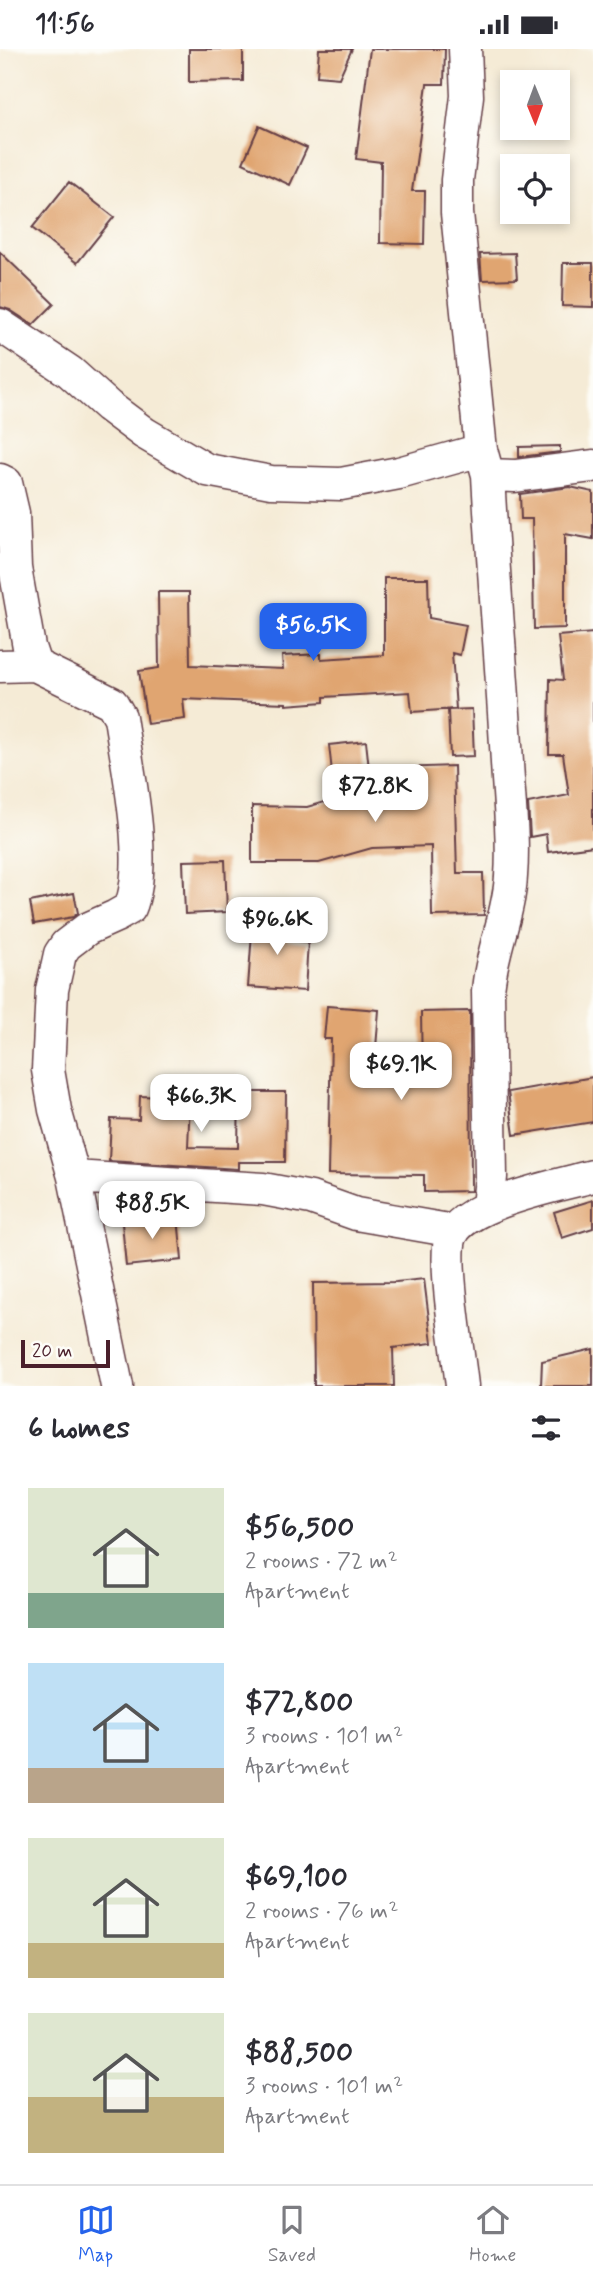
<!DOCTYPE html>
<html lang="en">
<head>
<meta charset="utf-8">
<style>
  body { margin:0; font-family:Mynerve,sans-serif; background:#f2f2f3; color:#2b2b33; height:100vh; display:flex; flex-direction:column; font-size:26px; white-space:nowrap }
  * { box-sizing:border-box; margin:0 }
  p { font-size:23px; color:#7c7c81 }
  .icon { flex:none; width:38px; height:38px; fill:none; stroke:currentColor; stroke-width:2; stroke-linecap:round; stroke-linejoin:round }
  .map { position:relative; height:1337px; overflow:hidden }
  .sheet { display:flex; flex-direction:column; background:#fff; flex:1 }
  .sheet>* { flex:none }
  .needle { width:46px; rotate:179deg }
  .fabs { position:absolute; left:500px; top:21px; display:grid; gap:14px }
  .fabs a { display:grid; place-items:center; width:70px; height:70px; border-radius:0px; background:#fff; box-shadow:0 4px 10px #0003; font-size:35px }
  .scale { position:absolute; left:21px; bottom:18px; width:89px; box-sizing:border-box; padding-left:7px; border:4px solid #4a1f2b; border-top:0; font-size:19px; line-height:24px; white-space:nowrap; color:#4a1f2b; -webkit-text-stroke:5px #fdfcf7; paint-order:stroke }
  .price { position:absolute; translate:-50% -60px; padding:0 16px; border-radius:14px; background:#fff; color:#222; font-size:23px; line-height:46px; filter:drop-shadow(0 2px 4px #0008) }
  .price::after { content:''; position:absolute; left:50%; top:42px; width:21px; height:16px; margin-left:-10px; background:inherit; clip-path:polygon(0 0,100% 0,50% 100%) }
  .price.active { background:#2563eb; color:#fff }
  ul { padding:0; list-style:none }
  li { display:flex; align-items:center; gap:21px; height:175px; padding:0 28px }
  li span { display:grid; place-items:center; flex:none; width:196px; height:140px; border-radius:0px; color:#555 }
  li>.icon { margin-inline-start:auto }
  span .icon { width:84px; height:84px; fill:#fffc; stroke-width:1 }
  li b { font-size:30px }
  h2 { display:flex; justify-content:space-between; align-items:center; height:84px; padding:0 28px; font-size:30px }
  .status { display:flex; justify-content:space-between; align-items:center; height:49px; padding:0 35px; background:#fff; direction:ltr }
  .status svg { height:19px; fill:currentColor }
  .tabs { display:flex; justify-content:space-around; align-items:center; height:98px; border-top:2px solid #e1e1e2; background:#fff; font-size:19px; color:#7c7c81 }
  .tabs a { display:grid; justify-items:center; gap:4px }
  .tabs .active { color:#2563eb }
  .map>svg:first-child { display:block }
  .building { fill:#e0a571 }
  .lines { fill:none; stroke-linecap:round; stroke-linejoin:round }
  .street-casing { stroke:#643e45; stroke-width:35 }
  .street { stroke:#fff; stroke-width:32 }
</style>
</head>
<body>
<div class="status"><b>11:56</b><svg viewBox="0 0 49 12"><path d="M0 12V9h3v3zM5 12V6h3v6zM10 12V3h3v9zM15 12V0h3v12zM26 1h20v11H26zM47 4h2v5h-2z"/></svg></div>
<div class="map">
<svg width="593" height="1337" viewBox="0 0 593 1337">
  <rect width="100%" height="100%" fill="#fdfcf7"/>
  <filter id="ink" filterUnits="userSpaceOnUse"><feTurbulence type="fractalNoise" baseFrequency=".0143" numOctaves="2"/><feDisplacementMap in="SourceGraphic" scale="14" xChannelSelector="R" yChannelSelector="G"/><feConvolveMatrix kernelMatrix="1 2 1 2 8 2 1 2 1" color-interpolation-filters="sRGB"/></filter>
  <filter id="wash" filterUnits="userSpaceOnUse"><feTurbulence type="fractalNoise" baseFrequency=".00686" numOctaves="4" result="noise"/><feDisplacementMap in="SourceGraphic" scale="28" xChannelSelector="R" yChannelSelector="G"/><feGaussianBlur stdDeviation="1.57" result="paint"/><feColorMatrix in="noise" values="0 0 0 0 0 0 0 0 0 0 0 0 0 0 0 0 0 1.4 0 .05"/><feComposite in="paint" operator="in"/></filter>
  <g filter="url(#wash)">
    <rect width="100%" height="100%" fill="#f5ebd6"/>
    <g id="blocks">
      <!-- building -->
      <path class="building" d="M189,0h54v32l-54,1z
        M319,0h33l-13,29 -22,-2z
        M370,0h75l-1,35h-17l-15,107h13l-1,53 -44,-1 1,-81 -25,-3z
        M259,77l48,22 -17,37 -47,-22z
        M69,133l45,35 -37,46 -45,-35z
        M0,203l54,52 -21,21 -23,-15 -10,-3z
        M515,204l2,26 -35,1 -2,-26z
        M563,214h30v44l-31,-1z
        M560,397v6l-41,5v-10z
        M570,438l23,5v47l-28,-5v94l-31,1 -2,-110h-11l-1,-25z
        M384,529h44l1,40 37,7 -6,30 -8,-2 4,56 -44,3 -2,-20 -86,5v5l-38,3v-2l-103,-4 2,20 -38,5 -8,-53 20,-3 -1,-76h31l1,73 93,4 -1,-13 39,-2v5l63,-4z
        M593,584v213l-45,6 -2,-18 -16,3 -2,-34 41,-8 -6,-41h-14l1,-75 13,1 -5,-44z
        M472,660l2,47 -24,1 -2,-47z
        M366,692l3,28 85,-3 3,107h26l1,42 -52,1 -1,-70 -59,2 -53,15h-67v-57l55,1 28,-8 -6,-54z
        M225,811l2,52 -42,2 -2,-53z
        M74,844l4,20 -5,4 -39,7 -4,-22z
        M253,870l37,2 -2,19 20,2 -3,49 -57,-4z
        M327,957l52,4 -5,63 48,1 -1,-62 49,-1 1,180 -47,1v-17l-96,-1 3,-135h-7z
        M593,1028v45l-79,13 -6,-43z
        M239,1043h47l-1,70h-47v7l-129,-8 2,-42 28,1 1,-24 50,2 -2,49 50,1z
        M593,1151v28l-31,10 -8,-26z
        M178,1168l4,43 -56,6 -4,-43z
        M424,1230l8,64 -39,5 1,38h-80l-1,-103 83,-1z
        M593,1300v37h-52l1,-25z"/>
    </g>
  </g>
  <g filter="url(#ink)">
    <use href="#blocks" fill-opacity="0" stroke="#643e45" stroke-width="2"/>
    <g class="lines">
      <defs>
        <path id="street" d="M465,0l2,47 -10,84v33l24,237 7,25c5,97 14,192 19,288 2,37 7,76 4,113 -2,39 -20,75 -23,115l3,186 -3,30
          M0,276l70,47 38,34 36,27 63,37 64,12 70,2 58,-11 82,-23
          M488,426l27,1 78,-10
          M0,431l6,3 7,30 2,55 14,79 6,18 77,38 8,14c7,49 29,146 10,191l-14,8 -29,13 -21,16 -6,9 -8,36 -4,80 7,40 19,67 43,209
          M0,617l35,-1
          M74,1128l189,12 48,9 45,16 98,17
          M462,1337c-3,-30 -20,-127 -11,-150 14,-33 109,-51 142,-60"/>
      </defs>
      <!-- street casing -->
      <use href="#street" class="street-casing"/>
      <!-- street -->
      <use href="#street" class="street"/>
    </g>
  </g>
</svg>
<div class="fabs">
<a><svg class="needle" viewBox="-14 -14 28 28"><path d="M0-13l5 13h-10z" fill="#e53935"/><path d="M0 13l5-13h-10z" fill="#7c7c81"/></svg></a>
<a><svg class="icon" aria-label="locate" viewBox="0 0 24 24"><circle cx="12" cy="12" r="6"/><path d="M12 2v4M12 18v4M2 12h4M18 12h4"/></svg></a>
</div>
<div class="scale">20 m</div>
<b class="price active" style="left:313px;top:614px">$56.5K</b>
<b class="price" style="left:375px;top:775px">$72.8K</b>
<b class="price" style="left:277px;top:908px">$96.6K</b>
<b class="price" style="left:401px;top:1053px">$69.1K</b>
<b class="price" style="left:201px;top:1085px">$66.3K</b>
<b class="price" style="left:152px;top:1192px">$88.5K</b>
</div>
<section class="sheet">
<h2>6 homes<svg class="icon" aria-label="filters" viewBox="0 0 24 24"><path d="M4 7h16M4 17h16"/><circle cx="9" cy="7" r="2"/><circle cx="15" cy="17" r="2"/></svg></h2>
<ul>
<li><span style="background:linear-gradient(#dfe7d0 75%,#7fa58c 0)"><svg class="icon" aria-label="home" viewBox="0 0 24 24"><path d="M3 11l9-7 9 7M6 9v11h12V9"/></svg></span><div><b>$56,500</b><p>2 rooms · 72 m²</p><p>Apartment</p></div></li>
<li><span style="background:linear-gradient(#bfe0f5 75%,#b9a48a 0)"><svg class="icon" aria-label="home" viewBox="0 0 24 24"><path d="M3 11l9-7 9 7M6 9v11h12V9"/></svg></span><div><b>$72,800</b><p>3 rooms · 101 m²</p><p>Apartment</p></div></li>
<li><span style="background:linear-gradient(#dfe7d0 75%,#c2b280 0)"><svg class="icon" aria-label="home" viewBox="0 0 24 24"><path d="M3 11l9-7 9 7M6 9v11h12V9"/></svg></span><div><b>$69,100</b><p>2 rooms · 76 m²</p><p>Apartment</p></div></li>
<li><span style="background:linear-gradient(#dfe7d0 60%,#c2b280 0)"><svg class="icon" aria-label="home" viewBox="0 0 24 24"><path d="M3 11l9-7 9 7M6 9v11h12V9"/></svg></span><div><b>$88,500</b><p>3 rooms · 101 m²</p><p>Apartment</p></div></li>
</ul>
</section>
<nav class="tabs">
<a class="active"><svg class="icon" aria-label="map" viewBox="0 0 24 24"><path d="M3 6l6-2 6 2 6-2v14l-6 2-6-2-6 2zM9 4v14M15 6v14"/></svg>Map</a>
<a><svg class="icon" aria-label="saved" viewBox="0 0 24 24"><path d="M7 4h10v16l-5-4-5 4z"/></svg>Saved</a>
<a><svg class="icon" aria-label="home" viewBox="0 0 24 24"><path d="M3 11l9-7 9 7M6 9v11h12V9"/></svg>Home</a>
</nav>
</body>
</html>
